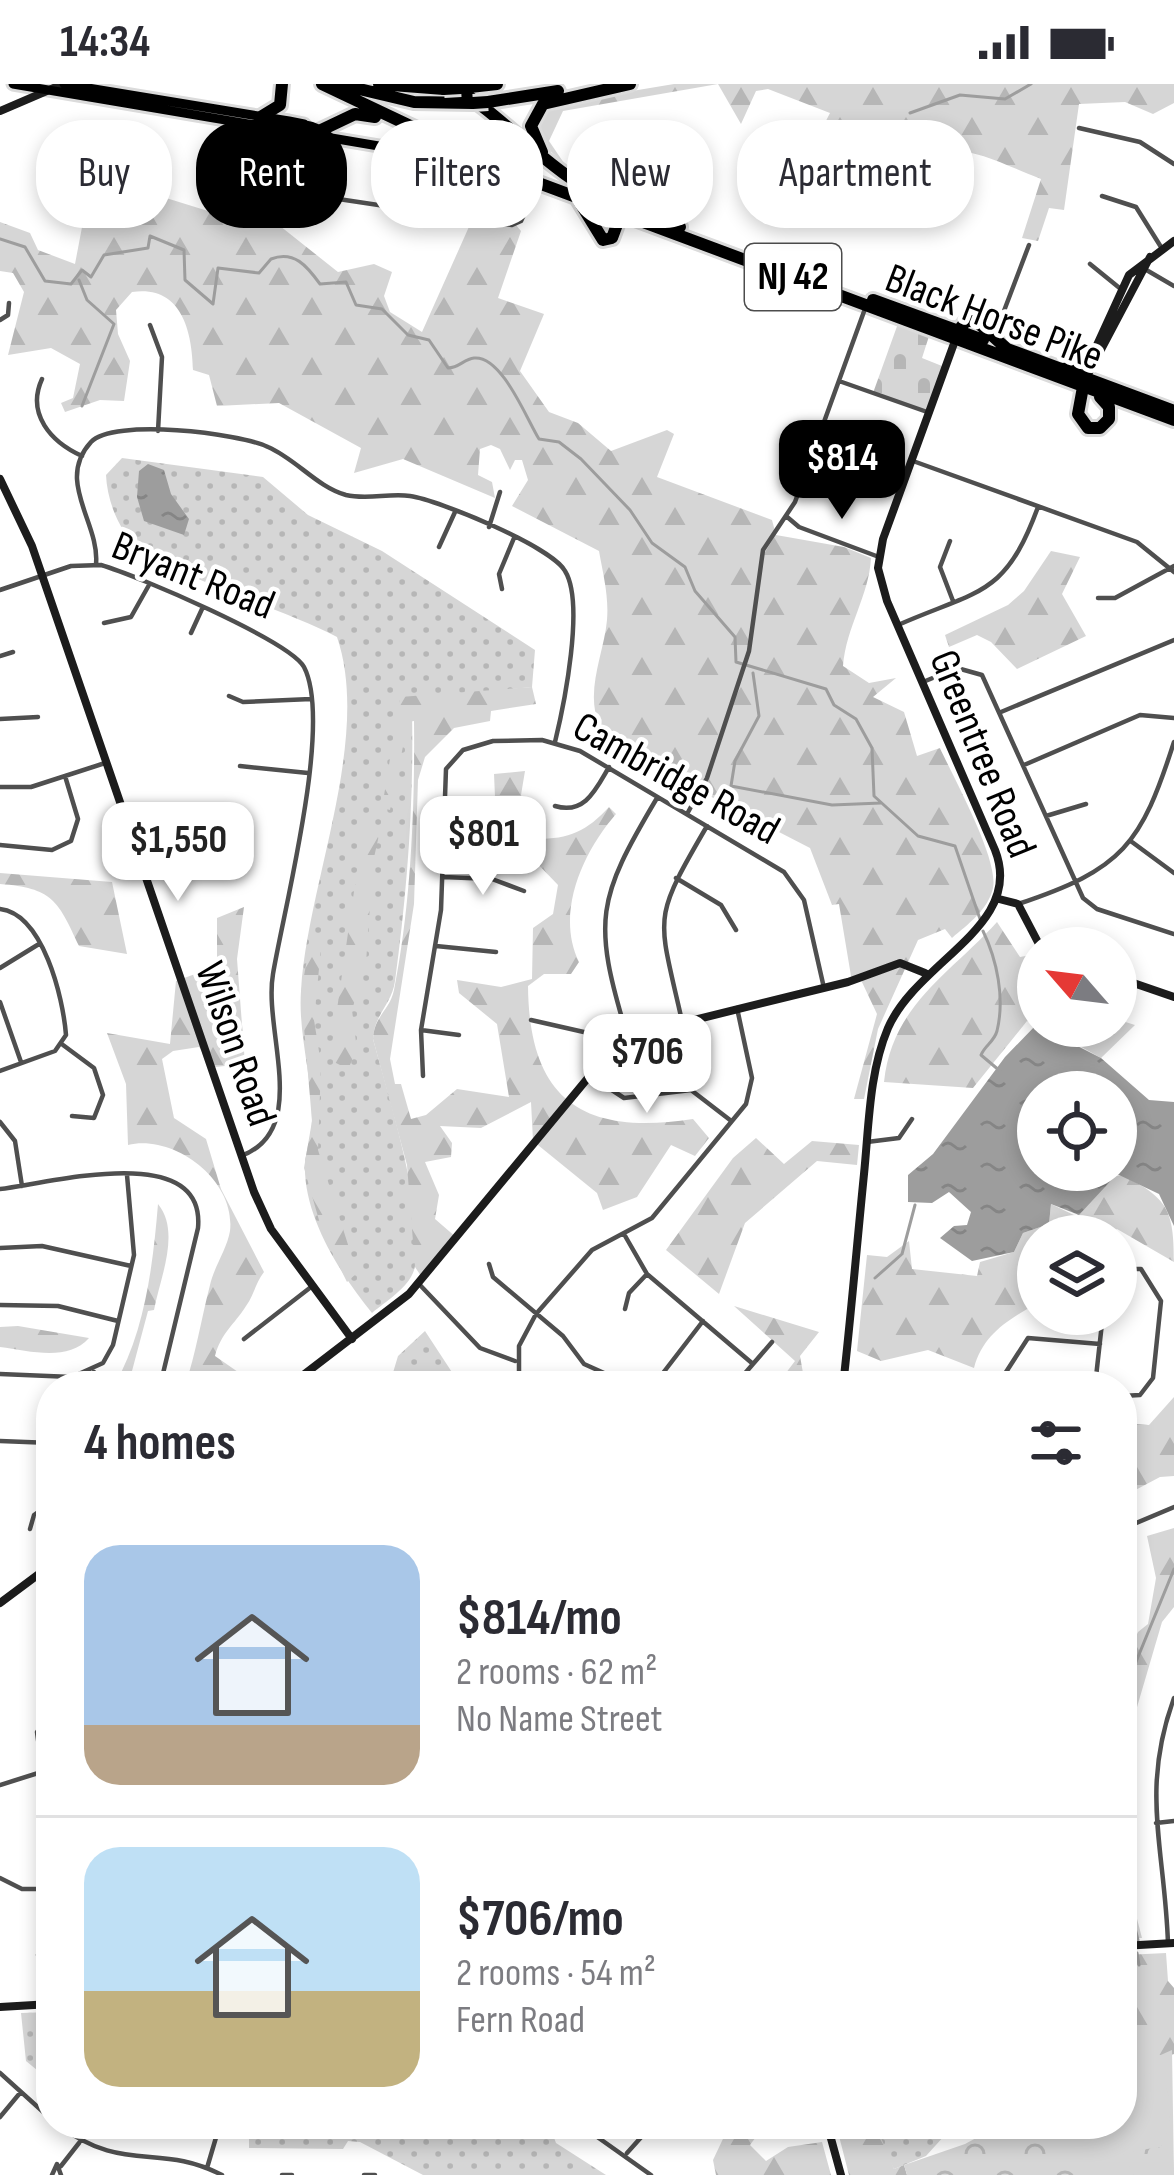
<!DOCTYPE html>
<html lang="en">
<head>
<meta charset="utf-8">
<style>
  body { margin:0; font-family:"Sofia Sans Condensed",sans-serif; background:#f2f2f3; color:#2b2b33; height:100vh; display:flex; flex-direction:column; font-size:45px; white-space:nowrap }
  * { box-sizing:border-box; margin:0 }
  p { font-size:39px; color:#7c7c81 }
  .icon { flex:none; width:66px; height:66px; fill:none; stroke:currentColor; stroke-width:2; stroke-linecap:round; stroke-linejoin:round }
  .map { position:relative; flex:1; overflow:hidden }
  .panel { position:absolute; left:36px; top:1287px; width:1101px; height:768px; display:flex; flex-direction:column; background:#fff; border-radius:48px; box-shadow:0 6px 18px #0003 }
  .panel>* { flex:none }
  .top-card { position:absolute; left:36px; top:36px; width:1104px; height:108px; display:flex; gap:24px }
  .needle { width:78px; rotate:298deg }
  .controls { position:absolute; left:1017px; top:843px; display:grid; gap:24px }
  .controls a { display:grid; place-items:center; width:120px; height:120px; border-radius:50%; background:#fff; box-shadow:0 6px 18px #0003; font-size:60px }
  .price { position:absolute; translate:-50% -102px; padding:0 27px; border-radius:24px; background:#fff; color:#222; font-size:39px; line-height:78px; filter:drop-shadow(0 3px 6px #0008) }
  .price::after { content:''; position:absolute; left:50%; top:72px; width:36px; height:27px; margin-left:-18px; background:inherit; clip-path:polygon(0 0,100% 0,50% 100%) }
  .price.selected { background:#000; color:#fff }
  ul { padding:0; list-style:none }
  li { display:flex; align-items:center; gap:36px; height:300px; padding:0 48px }
  li+li { border-top:3px solid #e1e1e2 }
  li span { display:grid; place-items:center; flex:none; width:336px; height:240px; border-radius:36px; color:#555 }
  li>.icon { margin-inline-start:auto }
  span .icon { width:144px; height:144px; fill:#fffc; stroke-width:1 }
  li b { font-size:51px }
  h2 { display:flex; justify-content:space-between; align-items:center; height:144px; padding:0 48px; font-size:51px }
  .pill { padding:0 42px; border-radius:48px; background:#fff; box-shadow:0 6px 18px #0003; font-size:42px; line-height:108px }
  .pill.selected { background:#000; color:#fff }
  .status { display:flex; justify-content:space-between; align-items:center; height:84px; padding:0 60px; background:#fff; direction:ltr }
  .status svg { height:33px; fill:currentColor }
  .map>svg:first-child { display:block }
  .grass { fill:url(#grass-dots) }
  .forest { fill:url(#forest-firs) }
  .cemetery { fill:url(#cemetery-stones) }
  .park { fill:url(#park-crowns) }
  .garden { fill:#d6d6d6 }
  .water { fill:url(#water-ripples); fill-rule:evenodd }
  .lines { fill:none; stroke-linecap:round; stroke-linejoin:round }
  .stream { stroke:#9d9d9d; stroke-width:3 }
  .primary-casing { stroke:#dbdbdb; stroke-width:15 }
  .highway-casing { stroke:#dbdbdb; stroke-width:18 }
  .street { stroke:#4f4f4f; stroke-width:4.5 }
  .secondary { stroke:#1c1c1c; stroke-width:8 }
  .primary { stroke:#000; stroke-width:9 }
  .highway { stroke:#000; stroke-width:12 }
  .highway-bridge-casing { stroke:#dbdbdb; stroke-width:18; stroke-linecap:butt }
  .highway-bridge { stroke:#000; stroke-width:12 }
  .labels { text-anchor:middle; dominant-baseline:central; stroke-width:9; stroke-linejoin:round; paint-order:stroke }
  .shield { fill:#fff; stroke:#4c4c4c; stroke-width:3 }
  .shield-label { font-size:39px; font-weight:bold; fill:#000 }
  .street-label { font-size:42px; fill:#000; stroke:#fff }
</style>
</head>
<body>
<div class="status"><b>14:34</b><svg viewBox="0 0 49 12"><path d="M0 12V9h3v3zM5 12V6h3v6zM10 12V3h3v9zM15 12V0h3v12zM26 1h20v11H26zM47 4h2v5h-2z"/></svg></div>
<div class="map">
<svg width="1174" height="2091" viewBox="0 0 1174 2091">
  <defs>
    <pattern id="grass-dots" width="8" height="8" patternUnits="userSpaceOnUse" patternTransform="scale(3)"><rect width="8" height="8" fill="#d6d6d6"/><path d="M2 2h.1M6 6h.1" fill="none" stroke="#b6b6b6" stroke-width="1.8" stroke-linecap="round"/></pattern>
    <pattern id="forest-firs" width="22" height="20" patternUnits="userSpaceOnUse" patternTransform="scale(3)"><rect width="22" height="20" fill="#d6d6d6"/><path d="M5 1l3.5 6h-7zM16 11l3.5 6h-7z" fill="#b6b6b6"/></pattern>
    <pattern id="cemetery-stones" width="16" height="16" patternUnits="userSpaceOnUse" patternTransform="scale(3)"><rect width="16" height="16" fill="#d6d6d6"/><path d="M2 7V4a2 2 0 0 1 4 0v3zM10 15v-3a2 2 0 0 1 4 0v3z" fill="#b6b6b6"/></pattern>
    <pattern id="park-crowns" width="20" height="18" patternUnits="userSpaceOnUse" patternTransform="scale(3)"><rect width="20" height="18" fill="#d6d6d6"/><path d="M2 6a3 3 0 1 1 6 0M12 15a3 3 0 1 1 6 0" fill="none" stroke="#b6b6b6"/></pattern>
    <pattern id="water-ripples" width="26" height="14" patternUnits="userSpaceOnUse" patternTransform="scale(3)"><rect width="26" height="14" fill="#9d9d9d"/><path d="M2 4q2-2 4 0t4 0M15 11q2-2 4 0t4 0" fill="none" stroke="#858585"/></pattern>
  </defs>
  <rect width="100%" height="100%" fill="#fff"/>
  <!-- grass -->
  <path class="grass" d="M122,374l141,19 45,38 74,36 153,99 -3,37 -55,6 -65,20c2,89 -5,180 -17,268 -3,23 -21,34 -22,58 16,59 51,168 42,227 -3,20 -29,35 -43,47 -31,-38 -69,-97 -67,-149 1,-15 7,-30 7,-45 0,-43 -14,-86 -11,-128 6,-107 71,-251 36,-354 -58,-30 -146,-54 -196,-88 -22,-15 -34,-49 -35,-74z
    M425,1247l36,55h-72l9,-30z
    M51,1928v52l-8,11 -17,-14 -5,-48z
    M249,2040h300l7,19 50,32h-183l-63,-33 -12,-1 -5,8 -94,-1z
    M870,2040h69l6,11 -19,21 -32,13z"/>
  <!-- forest -->
  <path class="forest" d="M674,0h500v19l-21,11 -28,-12 -46,2 -15,106 -15,-2 -11,33 -16,-3 19,-59c-75,-30 -90,-46 -159,7l-20,-6 -12,25 -29,-11 11,-30 -20,-16 18,-35 -62,-24 -12,2 -15,33 -23,-40 -155,27 -14,30 17,25 -30,-29 1,-20 11,-12z
    M509,99l23,8 -16,34 5,6 -23,67 46,16 -24,57 29,41 29,11 33,28 56,-21 7,4 -17,43 115,43 4,15 68,12 27,11c-2,38 -25,69 -28,108l26,17 27,-5 -23,19 31,15 13,44 23,-8c13,29 59,111 53,140 -5,22 -25,36 -41,50l-7,-9 -27,11 -40,89 -14,70h-10l23,-85 -16,-34 -9,2 -13,-78 -7,1 -22,-57 -114,-59 -96,-62c-16,-35 4,-73 7,-107 2,-24 -4,-46 -8,-69l-87,-45 16,-26 -6,-20h-7l-5,10 -10,-21 -9,-4 -11,4 -2,26 14,7 3,16 -92,-39 -49,14 7,-25 -82,-45 -62,3 -8,-31 -16,-5c-1,-40 -12,-85 -61,-78l-16,18 2,24 12,27 -6,40 -24,-1 -35,12 -4,-9 12,-5 7,-34 -29,-16 -43,7 16,-63 -11,-19 -13,-2v-49l30,11 8,17 37,14 12,-63 24,2 23,-15 119,37 27,1 58,46 36,-8 18,8 -8,24 6,16 32,20 50,-112 20,3z
    M1051,467l29,6 -18,37 24,42 -69,33 -26,-27 -14,-7 -28,12 -4,-12 63,-30 16,-14z
    M532,603l4,17 -45,7 -1,10 -36,7 -29,29 -7,23 -4,124 -24,155 5,25h6l10,35 15,-4 31,-26 52,8 -12,-73 -38,-31 -2,-13 44,7 31,-8 1,-51 20,-14 5,-29 -25,-26 -34,-12 9,-51 -13,1 -1,-23 31,-3 -4,24 16,44c32,0 50,-8 72,-32l7,7c-33,38 -61,99 -37,148l-8,12h-27l-16,12c1,115 56,150 165,133l16,19 -14,18 -24,-11 -34,52 -34,13 -6,-17 -64,-52 -2,-39 -50,26 -41,-2 12,17 -1,14 -26,5 14,33 -4,24 22,19 -34,41 -8,-12 -8,-102 -34,-126c1,-23 17,-29 21,-49 17,-85 21,-183 20,-269l-6,1 -18,88 -8,-2 18,-111z
    M364,738l17,4 -8,36 -7,101 -14,47 5,40 -9,19 -14,-7 -3,-11z
    M0,789l112,9 15,72 -48,-8c-21,-46 -27,-58 -79,-62z
    M244,823l-7,52 8,105 -30,3 -16,-20 -26,4 -11,8 12,59 32,21 15,50 43,83c-9,12 -10,23 -18,34 -12,19 -25,27 -31,50l23,16 5,14h-58c11,-33 16,-66 25,-101 4,-18 17,-36 20,-54 6,-51 -56,-97 -102,-86l-2,-61 -19,-51 63,11 6,-63 41,-15v-48z
    M997,838l23,35 11,-2 10,71 -14,-5 -54,67 -89,-6c8,-77 66,-108 113,-160z
    M311,854h11l-8,82 7,44 -3,86 39,123 -10,9 -24,-48 -19,-66 8,-47 -11,-129z
    M1116,935l19,6 -34,33 -57,-32h72z
    M756,1054l28,26 28,-23 47,4 -2,20 -40,-4 -72,62 -26,71 -53,-44 67,-92z
    M1122,1091c46,23 52,35 52,87l-57,-33 -10,7h-69v67c-29,16 -55,31 -64,65l-46,-18 -47,11 -24,-10 10,-96 20,2 22,-16 3,28 65,7 3,-14 34,-10 9,-19 26,-9 2,-20 25,12 35,-39z
    M158,1120c23,28 2,74 -4,106l-6,1 -16,60 3,7 -6,8h-15c31,-54 39,-121 44,-182z
    M734,1222l85,26 -19,24 3,17 33,6v7h-60l19,-25z
    M18,1242l71,12c-21,24 -59,13 -89,9v-20z
    M1174,1313v79l-14,1 -34,18 -4,-72 27,2z
    M1174,1444v79l-12,15 -37,126 5,144 12,46h-20v-272l16,-34 10,-8 8,-46 -9,-42z
    M1166,1869l2,28 6,7v66l-52,18v-26l13,-31 -10,-60z
    M730,2040h25l6,6 -11,15 16,16 22,-14 34,-5 9,33h-115l-3,-15z
    M877,2044l17,41 10,-4 3,10h-58l-10,-39z"/>
  <!-- cemetery -->
  <path class="cemetery" d="M900,234l31,12 -9,28 25,10 -17,45 -57,-20z"/>
  <!-- park -->
  <path class="park" d="M1172,1966l2,125h-267l-3,-10 61,-21 37,-20h120v-52z"/>
  <!-- garden -->
  <path class="garden" d="M1157,1986c17,24 17,51 4,76l11,-5 2,34h-23l-9,-18 18,-10 -32,5 -15,-28h9v-38z
    M1059,2040h49l26,51h-58l-22,-46z"/>
  <!-- water -->
  <path class="water" d="M148,380l16,6 7,24 18,25 -5,16 -40,-14 -7,-24 2,-26z
    M1036,941l65,33 48,42 25,2v124l-15,-32 -42,-20 -38,41 -28,-11 -2,20 -26,9 -9,19 -42,9 -32,-23 14,-12 13,-1 4,-13 -22,-20 -17,11 -24,-1v-27l25,-21 72,-97zM1038,1008h78v78h-78z"/>
  <g class="lines">
    <!-- stream -->
    <path class="stream" d="M910,29l50,-18 45,4 26,-15
      M0,155l25,8 20,34 26,3 11,-14 9,7 13,-22 44,-7 2,-12 34,14 1,30 28,24 5,-36 41,5 12,-14c23,-9 36,7 49,25l26,-2 10,23 26,4 26,26 21,5 19,28c11,0 16,-9 26,-10 28,-3 53,62 65,81l20,3 22,17 49,51 22,33 33,24 10,24 40,46 1,25 90,27 8,16 22,14 16,29 2,48 44,40 37,10 25,73
      M79,196l8,20 27,24 -32,82
      M753,589l6,43 -24,45 -4,25 101,19 49,-2
      M983,847c14,29 22,67 14,100 -3,11 -12,14 -16,24l19,16
      M875,1194l27,-24 13,-49
      M1122,1612l52,-127
      M1122,1791l16,65
      M1137,1869l2,12"/>
    <defs>
      <path id="primary" d="M13,0l466,79
        M64,0l225,37 15,3 6,8"/>
      <path id="highway" d="M322,0l179,85 673,251
        M338,0l76,18 59,1
        M379,0l65,5
        M450,0c61,37 101,93 168,120
        M461,4l36,-4
        M488,18l70,-11
        M262,32l18,-11 2,-21
        M315,49l40,-19 20,3
        M542,68l-11,-26 12,-22 87,-20
        M579,117l24,39 9,-2 10,-27
        M630,133l9,-19 11,-2 30,31
        M873,216l110,40
        M958,247l8,-10h10l30,27
        M1002,263l172,64
        M1061,285l13,-1 16,-14
        M1083,303l-5,27 10,14h12l9,-9v-12l-9,-10"/>
    </defs>
    <!-- primary casing -->
    <use href="#primary" class="primary-casing"/>
    <!-- highway casing -->
    <use href="#highway" class="highway-casing"/>
    <!-- street -->
    <path class="street" d="M1079,44l61,14 34,22
      M309,53l-8,52 4,5 207,31 9,-4 17,-36
      M1102,112l34,11 25,40
      M242,121l14,-76
      M1090,180l32,26
      M1143,184l31,18
      M0,236l8,-5 1,-12
      M999,240l30,-79
      M150,241l12,32 -4,74
      M42,295c-16,35 9,63 40,77
      M839,297l91,32
      M913,377l224,81 37,30
      M786,432l13,11 80,30
      M489,443l11,-35
      M950,457l-10,26 13,34
      M439,463l16,-35
      M96,480c4,-41 -41,-83 -5,-122 22,-24 148,-9 177,5 28,12 49,40 78,48 21,5 43,-2 64,1 29,4 142,51 155,75 20,32 -1,134 -10,171
      M502,505l-3,-15 15,-36
      M0,506l71,-24 30,-1c35,10 189,76 203,102 29,56 -20,241 -31,307 -10,57 38,156 -32,182
      M1098,514h17l59,-32
      M104,539l27,-6 18,-32
      M898,541c82,-36 107,-28 140,-118
      M191,549l11,-24
      M0,572l13,-4
      M923,598l34,-14 25,7 101,223 14,11 77,25
      M229,612l14,6 68,-3
      M1001,628l173,-72
      M0,635l38,-2
      M1024,681l116,-50 34,3
      M240,682l68,7
      M0,703h31l74,-24
      M555,722c30,9 41,-17 54,-39
      M444,728l27,6
      M687,730l20,-36 42,-127 14,-101 32,-48 71,-196
      M1046,732l40,-12
      M1132,758l42,31
      M0,761l52,5 19,-9 7,-22 -13,-43
      M140,778l57,-29 12,7 11,30
      M443,793l49,2 32,12
      M676,794l45,27 15,25
      M1018,820c105,-35 123,-59 156,-162
      M0,825c43,5 63,88 66,126l-11,16 -55,20
      M436,862l60,6
      M0,884l39,-24
      M0,918l21,60
      M531,936l66,15 14,11
      M682,937c-24,-107 -31,-99 25,-195
      M421,946l38,5
      M627,951c-35,-115 -30,-136 30,-237
      M63,961l31,23 9,27 -9,23 -22,-2
      M423,992l-2,-46 20,-120 5,-141 17,-19 30,-9 49,-1 38,11 204,121 20,28 20,88
      M592,993l32,21 67,-8 39,30
      M0,1038l15,19 7,45
      M867,1058l32,-4 13,-19
      M0,1105c51,-6 206,-49 198,39l-38,158
      M624,1150l23,40 106,90
      M0,1164l42,-2 89,20
      M489,1180l4,13 70,59 21,28 49,22
      M1116,1185h25l20,32 -8,77 -13,17 -18,1
      M419,1200l61,64 35,13
      M0,1221l58,1 60,15
      M625,1225l4,-16 18,-19
      M244,1255l67,-52
      M94,1288l9,14
      M0,1290l72,3 31,-14 10,-18 21,-90 -7,-80
      M844,1296l62,6
      M519,1302v-40l17,-32 56,-64 60,-32 94,-114 6,-26 -15,-70
      M653,1302l50,-65
      M734,1302l38,-44
      M997,1302l31,-48 72,6
      M1095,1302l8,-72
      M0,1357l51,2
      M30,1445l4,-14 17,-12
      M1122,1445l52,-22
      M1122,1460v31
      M42,1687l-5,-39 14,-19
      M0,1701l51,-16
      M1156,1739l18,-2
      M0,1794l22,11h29
      M1168,1860c-3,-95 -28,-153 6,-246
      M38,1871l13,-1
      M0,1989l51,46
      M0,2033l20,-24
      M57,2040c67,51 101,18 165,51
      M579,2040l72,51
      M687,2040h10
      M627,2069l26,-29
      M61,2082l18,-23
      M207,2084l13,-44
      M52,2091l5,-11 4,11
      M282,2091h10
      M364,2091h11"/>
    <!-- secondary -->
    <path class="secondary" d="M0,27l63,-27
      M1081,296l48,-105 45,-34
      M1085,296l65,-123
      M0,395l32,67 222,646 17,37 81,110
      M999,815l19,5 23,44
      M1116,893l58,20
      M289,1302l120,-92 212,-256 227,-56 52,-19 25,10
      M843,1302c8,-71 14,-142 21,-212 5,-49 5,-101 24,-146 30,-68 137,-102 107,-178l-108,-249 -9,-33 5,-29 73,-201
      M0,1519l51,-38
      M1122,1862l52,-3
      M0,1923l51,-3
      M827,2040l14,51"/>
    <!-- primary -->
    <use href="#primary" class="primary"/>
    <!-- highway -->
    <use href="#highway" class="highway"/>
    <defs>
      <path id="highway-bridge" d="M444,5l17,-1
        M473,19l15,-1"/>
    </defs>
    <!-- highway-bridge casing -->
    <use href="#highway-bridge" class="highway-bridge-casing"/>
    <!-- highway-bridge -->
    <use href="#highway-bridge" class="highway-bridge"/>
  </g>
  <g class="labels">
    <!-- shield labels -->
    <rect class="shield" x="745" y="160" width="96" height="66" rx="9"/>
    <g class="shield-label">
      <text x="793" y="193">NJ 42</text>
    </g>
    <!-- street labels -->
    <g class="street-label">
      <text transform="translate(994 234) rotate(21)">Black Horse Pike</text>
      <text transform="translate(193 492) rotate(22)">Bryant Road</text>
      <text transform="translate(982 670) rotate(68)">Greentree Road</text>
      <text transform="translate(676 695) rotate(29)">Cambridge Road</text>
      <text transform="translate(235 960) rotate(71)">Wilson Road</text>
    </g>
  </g>
</svg>
<div class="controls">
<a><svg class="needle" viewBox="-14 -14 28 28"><path d="M0-13l5 13h-10z" fill="#e53935"/><path d="M0 13l5-13h-10z" fill="#7c7c81"/></svg></a>
<a><svg class="icon" aria-label="locate" viewBox="0 0 24 24"><circle cx="12" cy="12" r="6"/><path d="M12 2v4M12 18v4M2 12h4M18 12h4"/></svg></a>
<a><svg class="icon" aria-label="layers" viewBox="0 0 24 24"><path d="M12 4l9 5-9 5-9-5zM3 14l9 5 9-5"/></svg></a>
</div>
<b class="price selected" style="left:842px;top:438px">$814</b>
<b class="price" style="left:483px;top:814px">$801</b>
<b class="price" style="left:178px;top:820px">$1,550</b>
<b class="price" style="left:647px;top:1032px">$706</b>
<div class="top-card">
<a class="pill">Buy</a>
<a class="pill selected">Rent</a>
<a class="pill">Filters</a>
<a class="pill">New</a>
<a class="pill">Apartment</a>
</div>
<section class="panel">
<h2>4 homes<svg class="icon" aria-label="filters" viewBox="0 0 24 24"><path d="M4 7h16M4 17h16"/><circle cx="9" cy="7" r="2"/><circle cx="15" cy="17" r="2"/></svg></h2>
<ul>
<li><span style="background:linear-gradient(#a9c7e8 75%,#b9a48a 0)"><svg class="icon" aria-label="home" viewBox="0 0 24 24"><path d="M3 11l9-7 9 7M6 9v11h12V9"/></svg></span><div><b>$814/mo</b><p>2 rooms · 62 m²</p><p>No Name Street</p></div></li>
<li><span style="background:linear-gradient(#bfe0f5 60%,#c2b280 0)"><svg class="icon" aria-label="home" viewBox="0 0 24 24"><path d="M3 11l9-7 9 7M6 9v11h12V9"/></svg></span><div><b>$706/mo</b><p>2 rooms · 54 m²</p><p>Fern Road</p></div></li>
</ul>
</section>
</div>
</body>
</html>
